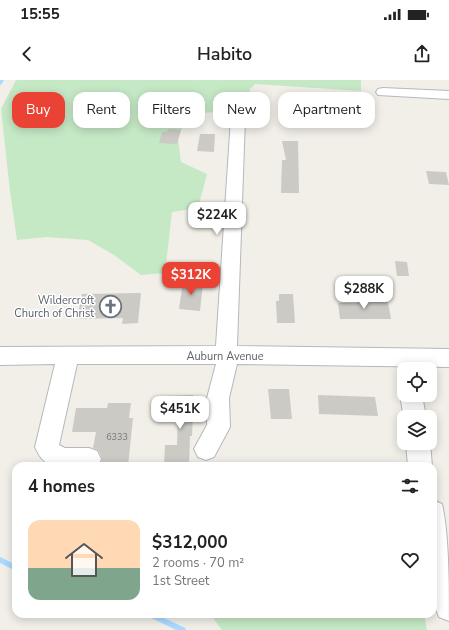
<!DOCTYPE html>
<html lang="en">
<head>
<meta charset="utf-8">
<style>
  body { margin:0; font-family:"Nunito Sans",sans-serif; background:#f2f2f2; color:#222; height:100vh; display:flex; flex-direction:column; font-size:15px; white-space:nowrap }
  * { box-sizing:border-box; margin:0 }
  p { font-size:13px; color:#767676 }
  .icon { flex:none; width:22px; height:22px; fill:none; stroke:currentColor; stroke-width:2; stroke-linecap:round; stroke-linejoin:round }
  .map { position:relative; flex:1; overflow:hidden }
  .details { position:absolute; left:12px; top:382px; width:425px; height:156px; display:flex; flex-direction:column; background:#fff; border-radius:12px; box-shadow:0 2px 10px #0003 }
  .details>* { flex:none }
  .banner { position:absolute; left:12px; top:12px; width:425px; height:36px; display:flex; gap:8px }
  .tools { position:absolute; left:397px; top:282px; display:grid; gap:8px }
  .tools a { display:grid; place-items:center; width:40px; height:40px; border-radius:8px; background:#fff; box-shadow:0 2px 10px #0003; font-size:20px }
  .price { position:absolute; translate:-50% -34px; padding:0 9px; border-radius:8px; background:#fff; color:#222; font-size:13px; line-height:26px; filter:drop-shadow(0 1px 2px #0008) }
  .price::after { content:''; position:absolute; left:50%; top:24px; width:12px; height:9px; margin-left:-6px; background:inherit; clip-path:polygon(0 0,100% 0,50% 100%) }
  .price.current { background:#ea4335; color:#fff }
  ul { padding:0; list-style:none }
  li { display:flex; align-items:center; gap:12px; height:100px; padding:0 16px }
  li span { display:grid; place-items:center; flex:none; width:112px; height:80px; border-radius:12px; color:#555 }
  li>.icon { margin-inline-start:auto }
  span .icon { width:48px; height:48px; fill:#fffc; stroke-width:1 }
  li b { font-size:17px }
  h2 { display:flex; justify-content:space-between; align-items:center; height:48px; padding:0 16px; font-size:17px }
  .tag { padding:0 14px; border-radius:12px; background:#fff; box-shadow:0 2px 10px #0003; font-size:14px; line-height:36px }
  .tag.current { background:#ea4335; color:#fff }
  .status { display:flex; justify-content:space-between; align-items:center; height:28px; padding:0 20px; background:#fff; direction:ltr }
  .status svg { height:11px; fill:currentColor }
  header { display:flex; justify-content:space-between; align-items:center; height:52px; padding:0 16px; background:#fff; font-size:18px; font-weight:600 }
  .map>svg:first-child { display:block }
  .green { fill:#c5e8c5 }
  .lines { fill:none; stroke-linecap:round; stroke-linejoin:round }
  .stream-far1 { stroke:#aadaff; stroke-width:3.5 }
  .stream { stroke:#aadaff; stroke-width:5.5 }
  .building { fill:#cccac5 }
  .minor-casing { stroke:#b5b8bc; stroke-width:2 }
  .minor { fill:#fff; fill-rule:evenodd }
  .labels { text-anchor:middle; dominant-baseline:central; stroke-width:3; stroke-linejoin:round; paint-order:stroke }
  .number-label { font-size:9px; fill:#7a7d7f }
  .worship-label { font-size:11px; fill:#5b616d; stroke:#fff; text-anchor:end }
  .street-label { font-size:11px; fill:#5f6368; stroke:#fff }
</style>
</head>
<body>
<div class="status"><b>15:55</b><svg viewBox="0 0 49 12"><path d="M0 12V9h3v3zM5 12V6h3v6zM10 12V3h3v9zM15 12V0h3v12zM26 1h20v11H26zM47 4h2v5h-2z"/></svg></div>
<header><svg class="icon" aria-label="back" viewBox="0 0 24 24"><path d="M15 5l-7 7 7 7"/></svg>Habito<svg class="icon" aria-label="share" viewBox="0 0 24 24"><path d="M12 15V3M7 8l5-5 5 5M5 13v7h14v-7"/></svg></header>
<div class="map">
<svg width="449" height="550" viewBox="0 0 449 550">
  <rect width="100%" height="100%" fill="#f1efe8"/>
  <!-- green -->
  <path class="green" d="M16,0h345v11l-106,-7 -5,5 -3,22 -51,2 -12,9 -6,17 3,23 26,12 -9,34 -26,4 -7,61 -24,2 -27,-20 -26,-15 -42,-3 -29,3 -7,-49 -9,-82z
    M210,534h214l3,16h-205z"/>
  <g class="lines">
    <!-- stream-far1 -->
    <path class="stream-far1" d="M0,3l2,-3"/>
    <!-- stream -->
    <path class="stream" d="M0,480l16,8
      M149,534l34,16"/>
  </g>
  <!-- building -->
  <path class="building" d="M280,20l15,1 1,14 -16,-1z
    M168,49l13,1 -4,14 -18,-1 3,-11h5z
    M200,54h15l-1,18 -17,-1z
    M282,61h16l1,52h-18l1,-33h4z
    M426,91l20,1 3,13 -20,-1z
    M395,181l12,1 2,14h-12z
    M183,202l20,1 -3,28 -21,-2z
    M141,213l-3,30 -16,1 1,-6 -46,1 5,-25z
    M279,214h14l2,29h-18l-1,-22h3z
    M356,217h13l1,5h18l3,17h-51l-2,-16h19z
    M268,309h21l3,30h-21z
    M193,315v18l-1,23h-2l-1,30h-25l1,-21h12l1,-32 -12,1 1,-18z
    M318,315l57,2 3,19 -59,-2z
    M108,323h23l-2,15h4l-5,48h-28l2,-8 -4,-8 -5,-2 3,-16h-24l4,-24h31z"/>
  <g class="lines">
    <defs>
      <path id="minor" d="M383,8l66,3v8l-71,-4 -2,-3 2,-3z
        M238,34l5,1 2,3 -8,228 212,3v18l-212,-3 -8,34 1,29 -16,30 -8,3 -8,-3 -4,-8 13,-24v-27l9,-34h-139l-18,81 6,3h24l8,3 4,8 -3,7h-46c-9,-4 -13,-10 -17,-19l20,-83 -55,1v-18l216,-1 15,-228 2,-3z
        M404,308v7h18l4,22 -22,1 -4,-23z
        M406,363h24l2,23h-24z
        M433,420l9,4c7,30 7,83 7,117l-10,-4 -4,-10 -2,-13z"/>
    </defs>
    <!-- minor casing -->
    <use href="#minor" class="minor-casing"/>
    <!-- minor -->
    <use href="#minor" class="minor"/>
  </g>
  <!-- icons -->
  <defs>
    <symbol id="church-ring" viewBox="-11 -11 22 22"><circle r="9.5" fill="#fff" stroke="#6b7280" stroke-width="1.5"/><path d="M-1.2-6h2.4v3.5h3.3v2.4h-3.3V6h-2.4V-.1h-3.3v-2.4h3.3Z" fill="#6b7280"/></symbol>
  </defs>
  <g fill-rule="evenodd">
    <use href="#church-ring" x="98" y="214" width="25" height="25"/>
  </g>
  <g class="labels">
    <!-- number labels -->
    <g class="number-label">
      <text x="117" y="357">6333</text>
    </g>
    <!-- worship labels -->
    <g class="worship-label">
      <text x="94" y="220">Wildercroft<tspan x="94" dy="13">Church of Christ</tspan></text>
    </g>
    <!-- street labels -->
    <g class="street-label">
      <text x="225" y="276">Auburn Avenue</text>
    </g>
  </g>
</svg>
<div class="tools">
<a><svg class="icon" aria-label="locate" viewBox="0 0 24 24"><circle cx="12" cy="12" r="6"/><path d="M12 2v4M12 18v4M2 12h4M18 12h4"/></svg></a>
<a><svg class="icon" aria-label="layers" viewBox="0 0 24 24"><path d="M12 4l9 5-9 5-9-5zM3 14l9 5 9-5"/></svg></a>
</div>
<b class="price" style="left:217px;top:156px">$224K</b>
<b class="price current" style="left:191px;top:216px">$312K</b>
<b class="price" style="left:364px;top:230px">$288K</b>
<b class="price" style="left:180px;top:350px">$451K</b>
<div class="banner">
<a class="tag current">Buy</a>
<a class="tag">Rent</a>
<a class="tag">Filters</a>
<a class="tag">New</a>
<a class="tag">Apartment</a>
</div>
<section class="details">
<h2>4 homes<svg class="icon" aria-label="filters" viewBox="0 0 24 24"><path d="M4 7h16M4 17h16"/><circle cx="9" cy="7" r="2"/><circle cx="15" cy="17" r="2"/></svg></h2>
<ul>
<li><span style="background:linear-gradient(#ffd9b3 60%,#7fa58c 0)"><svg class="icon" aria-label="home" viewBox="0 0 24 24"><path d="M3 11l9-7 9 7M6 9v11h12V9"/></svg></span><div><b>$312,000</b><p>2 rooms · 70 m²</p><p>1st Street</p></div><svg class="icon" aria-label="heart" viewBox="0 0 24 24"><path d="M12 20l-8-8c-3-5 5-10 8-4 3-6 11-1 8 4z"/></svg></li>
</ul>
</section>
</div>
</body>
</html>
